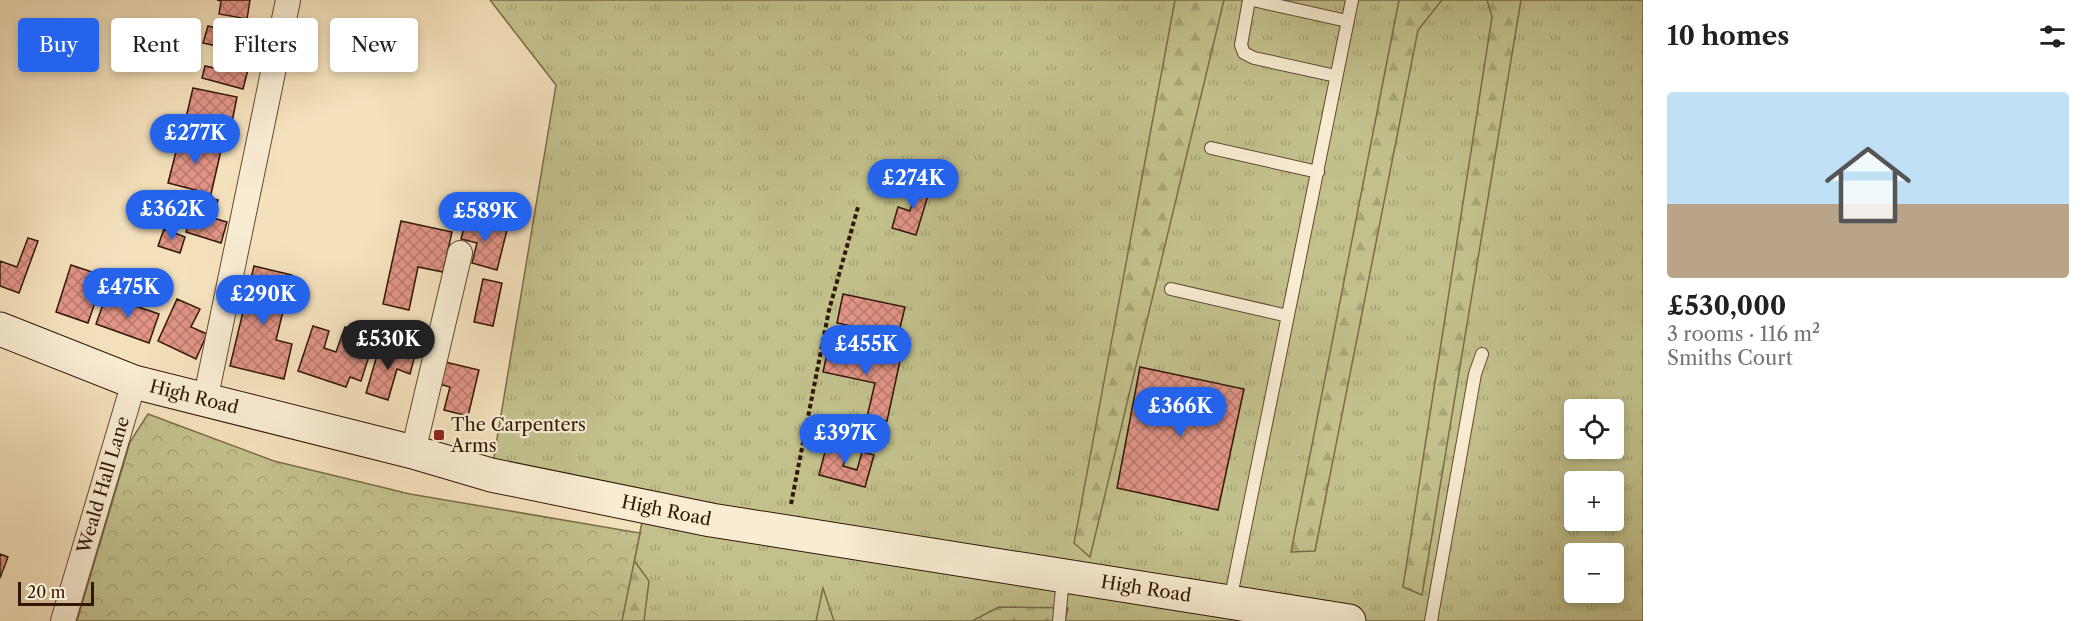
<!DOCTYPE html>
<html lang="en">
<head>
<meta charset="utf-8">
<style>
  body { margin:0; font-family:"Libre Caslon Text",serif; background:#f2f2f2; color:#202124; height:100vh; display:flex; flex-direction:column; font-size:22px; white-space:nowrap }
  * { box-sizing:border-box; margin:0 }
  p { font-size:20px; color:#757577 }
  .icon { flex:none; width:33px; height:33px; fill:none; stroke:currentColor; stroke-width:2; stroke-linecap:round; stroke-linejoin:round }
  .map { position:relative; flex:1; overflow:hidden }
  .drawer { display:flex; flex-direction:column; background:#fff; width:450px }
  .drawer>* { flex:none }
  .hud { position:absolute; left:18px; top:18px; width:570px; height:54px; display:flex; gap:12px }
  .controls { position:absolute; left:1564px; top:399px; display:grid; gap:12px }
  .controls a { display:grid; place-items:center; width:60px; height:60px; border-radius:6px; background:#fff; box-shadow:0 3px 9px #0003; font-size:30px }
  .scale { position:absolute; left:18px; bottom:15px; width:76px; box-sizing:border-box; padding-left:6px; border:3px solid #321703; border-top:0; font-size:16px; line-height:21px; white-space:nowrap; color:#321703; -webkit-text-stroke:4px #f8ecd3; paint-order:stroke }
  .price { position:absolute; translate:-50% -51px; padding:0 14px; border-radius:21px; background:#2563eb; color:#fff; font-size:20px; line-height:39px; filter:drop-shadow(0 2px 3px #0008) }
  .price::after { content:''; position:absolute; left:50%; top:36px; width:18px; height:14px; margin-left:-9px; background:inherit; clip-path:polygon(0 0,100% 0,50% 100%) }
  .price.selected { background:#222; color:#fff }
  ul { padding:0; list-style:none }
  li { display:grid; align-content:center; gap:12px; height:318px; padding:0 24px }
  li span { display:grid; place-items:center; height:186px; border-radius:6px; color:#555 }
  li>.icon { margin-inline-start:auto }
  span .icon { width:108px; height:108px; fill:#fffc; stroke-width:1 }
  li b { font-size:26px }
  h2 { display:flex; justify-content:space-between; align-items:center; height:72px; padding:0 24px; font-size:26px }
  .tag { padding:0 21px; border-radius:6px; background:#fff; box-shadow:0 3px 9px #0003; font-size:21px; line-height:54px }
  .tag.selected { background:#2563eb; color:#fff }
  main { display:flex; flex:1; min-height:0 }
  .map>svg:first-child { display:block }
  .grass { fill:url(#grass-tufts); stroke:#7a6c48; stroke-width:1.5; fill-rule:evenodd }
  .forest { fill:url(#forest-firs); stroke:#7a6c48; stroke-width:1.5 }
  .park { fill:url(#park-crowns); stroke:#7a6c48; stroke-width:1.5 }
  .building { fill:url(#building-cross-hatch); stroke:#321703; stroke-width:1.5 }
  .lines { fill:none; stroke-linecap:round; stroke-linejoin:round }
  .lane-casing { stroke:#624a31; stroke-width:14 }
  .street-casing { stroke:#624a31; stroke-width:26 }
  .secondary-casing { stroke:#321703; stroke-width:35 }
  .path { stroke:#321703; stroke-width:4; stroke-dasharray:4.5 3; stroke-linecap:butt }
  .lane { stroke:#f8ecd3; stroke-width:12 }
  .street { stroke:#f8ecd3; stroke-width:24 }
  .secondary { stroke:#f8ecd3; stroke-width:33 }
  .poi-dot { fill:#8f2418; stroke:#f8ecd3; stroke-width:2 }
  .labels { text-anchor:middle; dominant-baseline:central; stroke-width:4.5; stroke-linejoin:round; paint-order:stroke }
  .street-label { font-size:18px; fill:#321703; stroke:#f8ecd3 }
  .poi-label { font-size:18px; fill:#321703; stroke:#f8ecd3; text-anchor:start }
</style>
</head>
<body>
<main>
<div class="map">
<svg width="1643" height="621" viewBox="0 0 1643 621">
  <defs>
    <pattern id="grass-tufts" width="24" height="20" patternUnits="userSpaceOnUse" patternTransform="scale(1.5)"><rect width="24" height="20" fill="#c2c18c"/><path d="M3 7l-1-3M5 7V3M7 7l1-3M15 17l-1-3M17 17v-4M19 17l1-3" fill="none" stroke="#a7a577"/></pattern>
    <pattern id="forest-firs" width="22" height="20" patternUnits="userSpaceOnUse" patternTransform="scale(1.5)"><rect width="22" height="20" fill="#c2c18c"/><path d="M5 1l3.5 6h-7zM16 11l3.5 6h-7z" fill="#a7a577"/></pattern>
    <pattern id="park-crowns" width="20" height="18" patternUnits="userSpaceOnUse" patternTransform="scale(1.5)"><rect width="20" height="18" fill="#c2c18c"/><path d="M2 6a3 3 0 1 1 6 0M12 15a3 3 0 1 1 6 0" fill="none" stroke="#a7a577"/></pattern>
    <pattern id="building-cross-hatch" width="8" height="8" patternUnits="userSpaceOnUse" patternTransform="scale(1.5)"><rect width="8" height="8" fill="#e29587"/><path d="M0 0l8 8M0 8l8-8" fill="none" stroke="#b8796c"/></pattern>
  </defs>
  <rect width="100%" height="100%" fill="#f4e1bc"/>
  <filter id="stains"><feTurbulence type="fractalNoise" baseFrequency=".00333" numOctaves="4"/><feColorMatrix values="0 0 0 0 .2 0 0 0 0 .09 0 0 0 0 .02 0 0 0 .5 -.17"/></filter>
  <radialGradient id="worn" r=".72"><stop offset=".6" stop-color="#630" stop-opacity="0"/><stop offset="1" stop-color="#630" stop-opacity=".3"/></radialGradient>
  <!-- grass -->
  <path class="grass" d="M490,0h1153v621h-1021l23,-114 -154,-32 65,-390zM1575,410h39v38h-39zM1575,482h39v38h-39zM1575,554h39v38h-39z"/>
  <!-- forest -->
  <path class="forest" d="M1175,0h49l-134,557 -16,-14z
    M1399,0h43l-24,30 -103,521 -24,1z
    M1487,0h34l-99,595 -19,-8 89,-570z
    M630,555l19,26 -5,40h-29z
    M823,588l11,33h-18z
    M999,607l69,1 -3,13h-93z"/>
  <!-- park -->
  <path class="park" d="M148,414l126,47 136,33 230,39 -18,88h-545l53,-179z"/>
  <!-- building -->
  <path class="building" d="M217,0h33l-3,19 -28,-5 2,-13z
    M226,19l33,8 -16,62 -41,-11 3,-12 14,3 6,-21 -22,-5 5,-17 16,4z
    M193,88l44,9 -7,35 -45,-10z
    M180,136l42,10 -11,48 -43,-11z
    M919,178l13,4 -16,53 -24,-7 6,-21 12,4z
    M198,195l20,5 -5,18 14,4 -6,21 -35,-11z
    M466,220l41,10 -10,40 -25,-7 5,-20 -16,-4z
    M401,221l51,11 -9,40 -25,-5 -9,43 -26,-6z
    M164,229l21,8 -5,16 -22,-7z
    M28,238l10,3 -19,52 -19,-7v-25l17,6z
    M71,265l33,11 -16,47 -32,-11z
    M254,266l38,9 -16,65 16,4 -8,35 -54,-13z
    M483,279l19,4 -9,43 -19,-4z
    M843,294l62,13 -7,29 -61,-13z
    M106,296l53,18 -10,29 -53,-19z
    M177,299l23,10 -9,18 16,7 -11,25 -38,-18z
    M313,326l16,5 -5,17 12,4 9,-25 18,6 -5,16 12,4 -9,28 -11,-4 -4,10 -48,-16z
    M380,345l35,10 -5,19 -13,-5 -9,31 -22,-7z
    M829,345l71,16 -13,60 -20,-4 8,-34 -52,-11z
    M441,361l38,9 -11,46 -24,-6 6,-23 -15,-4z
    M1140,367l104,22 -26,121 -101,-22z
    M828,440l21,6 -6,20 14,4 5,-18 12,3 -9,32 -46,-12z
    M0,554l8,3 -8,21z"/>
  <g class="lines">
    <defs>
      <path id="lane" d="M1249,0l-8,45 3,8 10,5 82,18
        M1253,0l94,21
        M1211,148l107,24
        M1171,289l117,27
        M1230,601l122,-601
        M1059,621l4,-44
        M1431,621l44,-247 7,-20"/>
      <g id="street">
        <path d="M205,401l83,-401"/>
        <path d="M413,452l47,-199"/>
        <path id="s1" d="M63,621l71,-239"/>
      </g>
      <g id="secondary">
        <path id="s2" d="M0,329l134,53 279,70 78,23 220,45 638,101"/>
      </g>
    </defs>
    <!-- lane casing -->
    <use href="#lane" class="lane-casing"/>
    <!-- street casing -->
    <use href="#street" class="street-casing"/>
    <!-- secondary casing -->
    <use href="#secondary" class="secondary-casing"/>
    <!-- path -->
    <path class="path" d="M791,504l38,-194 29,-103"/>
    <!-- lane -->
    <use href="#lane" class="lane"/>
    <!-- street -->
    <use href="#street" class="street"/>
    <!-- secondary -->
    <use href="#secondary" class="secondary"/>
  </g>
  <!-- markers -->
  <rect class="poi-dot" x="433" y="429" width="12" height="12" rx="3"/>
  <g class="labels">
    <!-- street labels -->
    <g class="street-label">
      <text stroke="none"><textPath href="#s2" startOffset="206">High Road</textPath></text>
      <text stroke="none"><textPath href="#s1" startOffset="142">Weald Hall Lane</textPath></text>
      <text stroke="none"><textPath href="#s2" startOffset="692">High Road</textPath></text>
      <text stroke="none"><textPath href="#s2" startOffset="1178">High Road</textPath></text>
    </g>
    <!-- poi labels -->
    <g class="poi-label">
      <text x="451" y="425">The Carpenters<tspan x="451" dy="21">Arms</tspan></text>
    </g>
  </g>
  <rect width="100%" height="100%" filter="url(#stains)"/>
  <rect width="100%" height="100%" fill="url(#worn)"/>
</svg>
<div class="controls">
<a><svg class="icon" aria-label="locate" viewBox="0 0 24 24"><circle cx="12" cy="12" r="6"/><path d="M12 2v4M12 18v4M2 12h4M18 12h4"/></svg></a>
<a>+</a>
<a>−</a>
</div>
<div class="scale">20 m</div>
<b class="price" style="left:195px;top:165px">£277K</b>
<b class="price" style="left:913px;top:210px">£274K</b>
<b class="price" style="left:172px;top:241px">£362K</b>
<b class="price" style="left:485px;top:243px">£589K</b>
<b class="price" style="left:128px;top:319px">£475K</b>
<b class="price" style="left:263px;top:326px">£290K</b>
<b class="price selected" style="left:388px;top:371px">£530K</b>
<b class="price" style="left:866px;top:376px">£455K</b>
<b class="price" style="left:1180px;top:438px">£366K</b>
<b class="price" style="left:845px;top:465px">£397K</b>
<div class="hud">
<a class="tag selected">Buy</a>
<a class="tag">Rent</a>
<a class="tag">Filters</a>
<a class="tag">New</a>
</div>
</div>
<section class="drawer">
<h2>10 homes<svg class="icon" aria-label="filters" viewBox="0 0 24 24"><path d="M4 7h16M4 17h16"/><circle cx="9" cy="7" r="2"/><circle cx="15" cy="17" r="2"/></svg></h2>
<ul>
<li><span style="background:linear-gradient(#bfe0f5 60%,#b9a48a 0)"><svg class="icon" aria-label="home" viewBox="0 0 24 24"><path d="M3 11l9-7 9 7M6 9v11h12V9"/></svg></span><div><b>£530,000</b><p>3 rooms · 116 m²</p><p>Smiths Court</p></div></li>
</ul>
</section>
</main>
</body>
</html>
